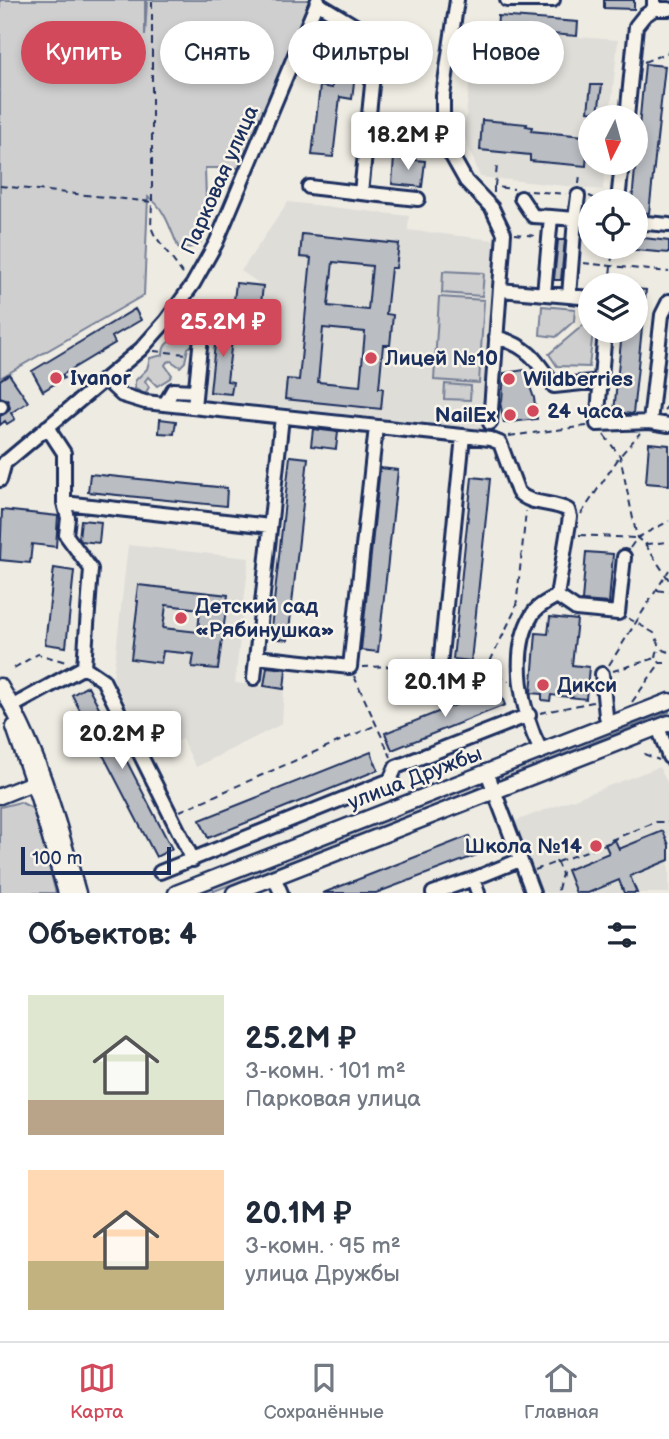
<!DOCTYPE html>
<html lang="ru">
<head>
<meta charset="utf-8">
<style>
  body { margin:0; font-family:"Balsamiq Sans",sans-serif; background:#f6f6f7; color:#1f2937; height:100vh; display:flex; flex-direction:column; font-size:26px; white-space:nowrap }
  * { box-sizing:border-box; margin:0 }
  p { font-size:23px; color:#747a83 }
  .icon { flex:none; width:38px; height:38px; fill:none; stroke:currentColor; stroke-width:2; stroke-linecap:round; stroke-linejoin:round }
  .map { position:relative; height:893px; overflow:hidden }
  .side { display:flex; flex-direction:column; background:#fff; flex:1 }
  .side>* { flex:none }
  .hud { position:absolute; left:21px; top:21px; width:628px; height:63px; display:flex; gap:14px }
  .needle { width:46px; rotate:186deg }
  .buttons { position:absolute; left:578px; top:105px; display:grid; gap:14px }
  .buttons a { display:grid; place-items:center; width:70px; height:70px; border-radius:50%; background:#fff; box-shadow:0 4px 10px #0003; font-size:35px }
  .scale { position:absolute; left:21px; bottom:18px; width:150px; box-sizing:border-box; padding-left:7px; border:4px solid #1b2f5e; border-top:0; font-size:19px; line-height:24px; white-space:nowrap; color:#1b2f5e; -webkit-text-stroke:5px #f7f3e8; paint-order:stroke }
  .price { position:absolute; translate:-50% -60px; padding:0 16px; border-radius:7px; background:#fff; color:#222; font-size:23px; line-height:46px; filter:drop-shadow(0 2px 4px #0008) }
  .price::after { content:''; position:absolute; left:50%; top:42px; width:21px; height:16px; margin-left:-10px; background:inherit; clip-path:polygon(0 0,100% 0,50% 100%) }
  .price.on { background:#d1495b; color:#fff }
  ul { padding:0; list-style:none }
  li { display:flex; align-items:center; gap:21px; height:175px; padding:0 28px }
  li span { display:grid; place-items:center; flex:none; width:196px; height:140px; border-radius:0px; color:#555 }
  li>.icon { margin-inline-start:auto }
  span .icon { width:84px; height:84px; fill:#fffc; stroke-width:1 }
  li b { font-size:30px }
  h2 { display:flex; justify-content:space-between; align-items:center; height:84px; padding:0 28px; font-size:30px }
  .tag { padding:0 24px; border-radius:32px; background:#fff; box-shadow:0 4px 10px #0003; font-size:24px; line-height:63px }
  .tag.on { background:#d1495b; color:#fff }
  .tabs { display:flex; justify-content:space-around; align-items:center; height:98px; border-top:2px solid #e0e1e3; background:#fff; font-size:19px; color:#747a83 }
  .tabs a { display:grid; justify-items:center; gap:4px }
  .tabs .on { color:#d1495b }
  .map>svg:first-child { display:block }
  .built { fill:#deddd8 }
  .green { fill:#cfcfcf; stroke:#757f96; stroke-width:2 }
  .building { fill:#babdc2; stroke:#1b2f5e; stroke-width:2; fill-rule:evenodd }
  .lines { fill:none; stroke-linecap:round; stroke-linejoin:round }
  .minor-casing { stroke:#1b2f5e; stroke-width:18 }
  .major-casing { stroke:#1b2f5e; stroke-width:19 }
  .path { stroke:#1b2f5e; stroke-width:2; stroke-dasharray:7 5; stroke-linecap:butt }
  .minor { stroke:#f7f3e8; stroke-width:12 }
  .major { stroke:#f7f3e8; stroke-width:14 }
  .poi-dot { fill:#d1495b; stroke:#f7f3e8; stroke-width:2.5 }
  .labels { text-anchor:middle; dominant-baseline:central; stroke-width:5; stroke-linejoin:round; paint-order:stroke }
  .street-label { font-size:21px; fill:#1b2f5e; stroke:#f7f3e8 }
  .poi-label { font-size:21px; font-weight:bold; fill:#1b2f5e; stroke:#f7f3e8; text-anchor:start }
</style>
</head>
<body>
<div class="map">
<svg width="669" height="893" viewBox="0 0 669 893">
  <rect width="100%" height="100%" fill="#eeebe2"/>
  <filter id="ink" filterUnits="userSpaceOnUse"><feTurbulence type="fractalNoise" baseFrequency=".0143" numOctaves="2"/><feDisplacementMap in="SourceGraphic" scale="14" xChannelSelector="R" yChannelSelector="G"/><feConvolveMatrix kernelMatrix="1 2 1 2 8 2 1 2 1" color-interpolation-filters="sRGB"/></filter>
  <g filter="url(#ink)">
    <!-- built -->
    <path class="built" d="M475,29l143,11 -8,77h-20v46h16l-3,27 -123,-13 -16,-42z
      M288,202l121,14 -1,14 86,10 -11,189 -283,-31 3,-21 -16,-2 8,-59 12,1 5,-5 20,3 1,-6 30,-23 -22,-15z
      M128,545l121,13 -14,125 49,6 -2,35 -86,43 -14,-28 -31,15 -38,-76z
      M659,767l10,19v107h-128l-28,-71z"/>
    <!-- green -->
    <path class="green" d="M0,0h145v36l2,-36h163l-70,168h-35l2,63 -9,15 -19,3c-8,-18 -14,-42 -31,-52l-4,98 -144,83z
      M443,271l41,2 -2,23 -40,-3z
      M439,297l45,3 -5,83 -45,-3z
      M542,306l33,3 -1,12 -18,16 -16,-2z
      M588,321l2,10h3l-4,36 -32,-1 -8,-12z
      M193,327l6,7 -2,7 -9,7 -3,14 -5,5 -9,-6 -4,1 -2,3 7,10 -2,3 -13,8 -9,-9 -3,4 4,6 -4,7 -10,-5v-8l12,-12 3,-11 13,-3c0,-14 8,-14 21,-19l5,-8z
      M445,384l26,2 -1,14 -26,-1z
      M669,708v4l-167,67 -2,-4z
      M481,782l2,5 -274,106h-12z
      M20,802l12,6 3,6 21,79h-56v-86z"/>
    <!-- building -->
    <path class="building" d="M604,0h30v9l-30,-1z
      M498,16l80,6 -1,14 -80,-6z
      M337,38l22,2 -7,59 -12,-2 -7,60 -21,-2 8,-69 12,2z
      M645,64l20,2 -16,147 -14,-1v-11h-3z
      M591,85h11l-4,27 -10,-1z
      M482,120l45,4 -1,2 6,1 -1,4 53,5 -1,3 5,1 -2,26 -56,-5v-6l-50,-5z
      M394,158l31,3 -3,26 -30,-3z
      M302,234l97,10 -3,24h-5l-5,46 7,1 -3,30h-7l-4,43h4l-2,21 -96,-10 2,-20 12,1 12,-122 -11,-1zM333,262l39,4 -4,44 -40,-4zM323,328l42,4 -5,54 -42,-4z
      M635,237l34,4v12l-34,-3z
      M558,240h7l-4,40h-7z
      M236,283l27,3 -3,26 -27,-3z
      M635,289l11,1 -13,124 -19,-2 8,-81h13z
      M135,309l6,11 -29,17 3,6 -53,32 2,3 -21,13 -11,-20z
      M217,325l22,2 -2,14 -5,-1 -5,41 6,1 -2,12 -21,-2z
      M524,370l10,28 3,21 -33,4 -4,-21 2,-1 2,-28z
      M9,374l19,28 -17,11 4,6 -8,5 -2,-3 -5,4v-9l6,-3 4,-5 -2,-8 -8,-3v-17z
      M160,419l16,2 -2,13 -15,-1z
      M313,429l25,3 -2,17 -25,-3z
      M649,443l20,2v40l-23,-2z
      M290,456l18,2 -20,182 -18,-2z
      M380,468l18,2 -20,182 -17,-2z
      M90,474l137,14 -1,18 -138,-14z
      M472,477l18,2 -19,182 -18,-2z
      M2,510l56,6 -2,31 -24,-3 -2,19 -30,-3z
      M81,520l20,2 -2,21 -18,-2 -2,-3z
      M586,552l27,2 -4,49 -27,-2z
      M54,568l20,3 -8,76 -21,-3z
      M138,585l90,10 -10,74 -26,-2 2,-13 -31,-3 -2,12 -30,-4 7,-58h-2zM166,605l34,4 -2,23 -35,-4z
      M550,617l27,3 -5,45 17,2 -3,32 -35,-4 -1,6 -8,-1v-6l-11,-1 5,-60 12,1z
      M267,667l19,2 -2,20 -20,-3z
      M88,686l84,163 -16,8 -84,-162z
      M498,688l7,17 -113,45 -7,-17z
      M371,752l7,18 -170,68 -8,-18z
      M663,831l6,14v15l-39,16 7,17h-13l-5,-13 -31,13h-12l-9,-23 42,-17 -4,-9 6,-2 4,-2 4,9z
      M469,836l8,19 -101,38h-53z"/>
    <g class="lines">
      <defs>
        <path id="minor" d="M457,0l-14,96v35l5,18 18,32 26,27 12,25 -14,190
          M507,0h46
          M317,3l48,29 11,14 -15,147 57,6
          M654,9h15
          M627,117l9,-91 8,-10 10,-7v-9
          M309,187l52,6
          M521,198l12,18 18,1
          M618,201l4,-38
          M635,222l34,3
          M500,290l69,6 6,-77h15
          M544,294l7,-77 24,2 3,-23
          M569,296l21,2
          M669,301l-7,14 -12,107 19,3
          M605,331l-8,93 53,-2
          M496,337c32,9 40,22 58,49l47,-5
          M106,380l16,15 23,7 345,37 10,4 18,49c13,14 34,9 50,18l2,7 -13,79c-9,5 -20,10 -25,19 -23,38 -10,99 9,136
          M165,404l8,-14 22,1
          M0,407l1,-1
          M194,407l9,-90
          M47,427l17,26v50l4,15 -2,17 25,34 -7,98 19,13 90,180
          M0,467l141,-118 25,-28 27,-37 23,-41 102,-243
          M0,480l5,-18
          M64,503l206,23
          M557,596l19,13 42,4 6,-56
          M256,657l94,10 26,-240
          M440,666l23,-230
          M602,674l4,42 3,8
          M254,678l28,-261
          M13,706l71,-39
          M658,727l11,30
          M487,772l46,121
          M160,872l230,-92 6,-13 133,-52
          M274,877l7,16
          M433,893l40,-14
          M478,893l-5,-14 47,-19"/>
        <path id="major" d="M0,686c39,63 58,136 78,207
          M14,727l24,70 28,96
          M0,796l40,-16
          M176,893l493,-192
          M234,893l435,-170"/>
      </defs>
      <!-- minor casing -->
      <use href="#minor" class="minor-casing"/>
      <!-- major casing -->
      <use href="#major" class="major-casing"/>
      <!-- path -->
      <path class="path" d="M644,62l25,-10
        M579,184l1,-10
        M0,186l152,16 -1,25 3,7 31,43
        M495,186l2,-21
        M530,191l36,3
        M494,193v-6l20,2
        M589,196l12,5
        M152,201v-201
        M515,234l22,2
        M583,263l86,9
        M609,285l4,-38
        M154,351l33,3
        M664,410l5,-5
        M604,435l16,21 17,82 8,6 24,36
        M509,436l78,-10
        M581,514l39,-58 20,-23
        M579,535l57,3
        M646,544l23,-2
        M630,548l7,-10 32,-17
        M657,590l12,2
        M628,618l26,15 7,16
        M669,652l-8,-3 -4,3 -1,6 4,5h5l4,-2
        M609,665l60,-95
        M362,667l68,-2
        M450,667l29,3 30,11
        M14,668l24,-14 28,8
        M613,671l43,-13
        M485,672l31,-64 10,-97
        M354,676l37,81
        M632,702l28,-39
        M540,713l53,-11
        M644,754l15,6
        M450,759l16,4
        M420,770l6,14
        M180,811l194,-85
        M611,840l45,-18h13
        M556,861l6,13 -5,19
        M535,870l76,-28"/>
      <!-- minor -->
      <use href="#minor" class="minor"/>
      <!-- major -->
      <use href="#major" class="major"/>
    </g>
  </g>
  <!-- markers -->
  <g class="poi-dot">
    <circle cx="371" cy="358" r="7"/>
    <circle cx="56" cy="378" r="7"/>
    <circle cx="509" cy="379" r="7"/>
    <circle cx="533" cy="411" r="7"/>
    <circle cx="510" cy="415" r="7"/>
    <circle cx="181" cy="618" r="7"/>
    <circle cx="543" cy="685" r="7"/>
    <circle cx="596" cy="846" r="7"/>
  </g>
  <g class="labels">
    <!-- street labels -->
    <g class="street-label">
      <text transform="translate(220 180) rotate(-66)">Парковая улица</text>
      <text transform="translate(415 778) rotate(-21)">улица Дружбы</text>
    </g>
    <!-- poi labels -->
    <g class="poi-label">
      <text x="385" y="358">Лицей №10</text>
      <text x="70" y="378">Ivanor</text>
      <text x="523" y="379">Wildberries</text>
      <text x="547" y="411">24 часа</text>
      <text x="496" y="415" text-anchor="end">NailEx</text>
      <text x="195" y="606">Детский сад<tspan x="195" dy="24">«Рябинушка»</tspan></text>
      <text x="557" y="685">Дикси</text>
      <text x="582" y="846" text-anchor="end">Школа №14</text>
    </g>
  </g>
</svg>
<div class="buttons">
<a><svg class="needle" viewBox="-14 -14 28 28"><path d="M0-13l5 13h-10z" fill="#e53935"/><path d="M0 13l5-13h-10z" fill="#747a83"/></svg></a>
<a><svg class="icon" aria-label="locate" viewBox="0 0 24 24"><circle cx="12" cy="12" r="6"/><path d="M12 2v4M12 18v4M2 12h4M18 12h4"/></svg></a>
<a><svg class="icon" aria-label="layers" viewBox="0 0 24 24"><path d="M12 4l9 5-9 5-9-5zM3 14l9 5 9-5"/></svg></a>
</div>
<div class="scale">100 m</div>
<b class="price" style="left:408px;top:172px">18.2M ₽</b>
<b class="price on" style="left:223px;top:359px">25.2M ₽</b>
<b class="price" style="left:445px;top:719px">20.1M ₽</b>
<b class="price" style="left:122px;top:771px">20.2M ₽</b>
<div class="hud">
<a class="tag on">Купить</a>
<a class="tag">Снять</a>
<a class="tag">Фильтры</a>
<a class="tag">Новое</a>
</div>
</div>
<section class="side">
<h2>Объектов: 4<svg class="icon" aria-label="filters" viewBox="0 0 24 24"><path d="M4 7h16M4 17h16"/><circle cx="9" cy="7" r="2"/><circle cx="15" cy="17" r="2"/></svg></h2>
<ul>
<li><span style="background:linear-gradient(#dfe7d0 75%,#b9a48a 0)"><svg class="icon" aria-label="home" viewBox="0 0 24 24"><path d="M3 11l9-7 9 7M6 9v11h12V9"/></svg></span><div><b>25.2M ₽</b><p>3-комн. · 101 m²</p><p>Парковая улица</p></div></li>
<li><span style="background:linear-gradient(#ffd9b3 65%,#c2b280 0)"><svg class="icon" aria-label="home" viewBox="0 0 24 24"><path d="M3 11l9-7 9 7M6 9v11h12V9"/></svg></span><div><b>20.1M ₽</b><p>3-комн. · 95 m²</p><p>улица Дружбы</p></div></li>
</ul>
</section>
<nav class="tabs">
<a class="on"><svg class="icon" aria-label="map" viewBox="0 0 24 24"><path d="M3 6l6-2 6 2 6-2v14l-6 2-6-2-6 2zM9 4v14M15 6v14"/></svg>Карта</a>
<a><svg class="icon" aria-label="saved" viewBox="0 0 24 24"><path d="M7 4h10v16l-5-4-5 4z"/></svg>Сохранённые</a>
<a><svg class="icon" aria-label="home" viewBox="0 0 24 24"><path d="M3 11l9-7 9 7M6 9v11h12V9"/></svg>Главная</a>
</nav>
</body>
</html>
